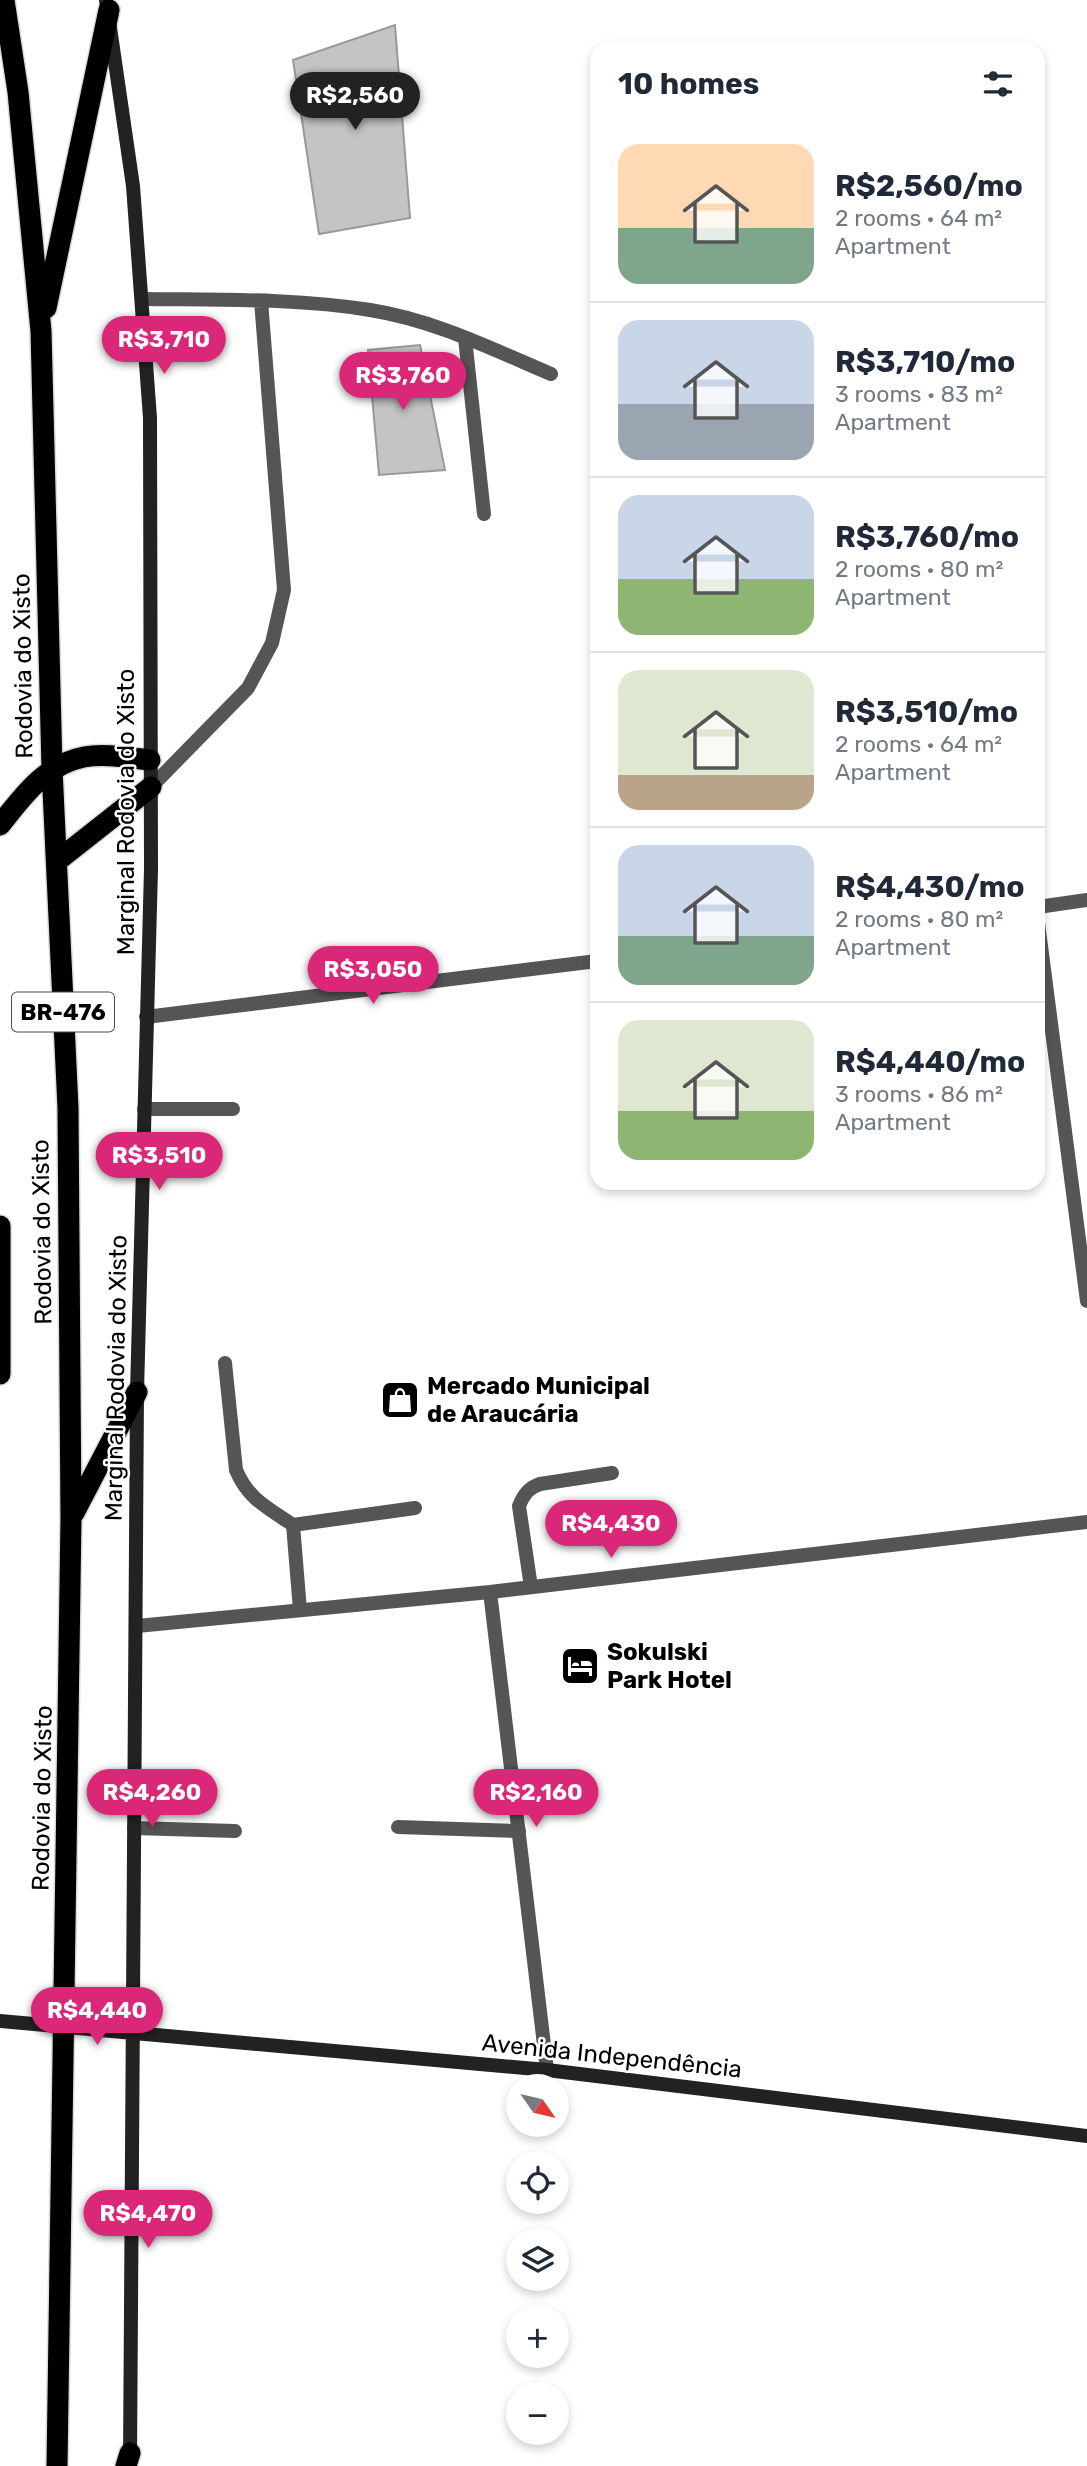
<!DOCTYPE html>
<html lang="en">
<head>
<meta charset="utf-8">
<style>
  body { margin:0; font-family:Rubik,sans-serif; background:#f6f6f7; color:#1f2937; height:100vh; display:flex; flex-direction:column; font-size:26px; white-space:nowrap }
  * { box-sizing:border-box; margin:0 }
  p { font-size:23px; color:#747a83 }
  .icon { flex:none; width:38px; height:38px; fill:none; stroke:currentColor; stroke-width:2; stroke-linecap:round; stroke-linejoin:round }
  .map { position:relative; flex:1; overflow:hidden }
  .drawer { position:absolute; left:590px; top:42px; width:455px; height:1148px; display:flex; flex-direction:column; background:#fff; border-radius:21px; box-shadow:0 4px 10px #0003 }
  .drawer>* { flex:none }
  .needle { width:46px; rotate:124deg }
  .controls { position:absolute; left:506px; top:2074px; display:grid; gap:14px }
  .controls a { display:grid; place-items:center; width:63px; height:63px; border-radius:50%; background:#fff; box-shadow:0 4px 10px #0003; font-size:35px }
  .price { position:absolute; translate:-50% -60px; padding:0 16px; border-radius:24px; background:#db2777; color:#fff; font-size:23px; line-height:46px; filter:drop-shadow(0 2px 4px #0008) }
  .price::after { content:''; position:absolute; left:50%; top:42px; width:21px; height:16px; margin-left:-10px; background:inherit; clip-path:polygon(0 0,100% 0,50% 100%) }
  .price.on { background:#222; color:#fff }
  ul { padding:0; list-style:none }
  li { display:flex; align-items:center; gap:21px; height:175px; padding:0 28px }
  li+li { border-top:2px solid #e0e1e3 }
  li span { display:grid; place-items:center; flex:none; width:196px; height:140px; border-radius:21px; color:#555 }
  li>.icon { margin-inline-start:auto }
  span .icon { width:84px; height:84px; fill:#fffc; stroke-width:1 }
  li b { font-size:30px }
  h2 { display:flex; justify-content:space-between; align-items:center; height:84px; padding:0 28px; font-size:30px }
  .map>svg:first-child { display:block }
  .building { fill:#c4c4c4; stroke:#999; stroke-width:2 }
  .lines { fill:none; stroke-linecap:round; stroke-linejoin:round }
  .highway-casing { stroke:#dbdbdb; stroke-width:24 }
  .lane { stroke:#555; stroke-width:14 }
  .street { stroke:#555; stroke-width:14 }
  .secondary { stroke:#222; stroke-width:14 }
  .highway { stroke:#000; stroke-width:21 }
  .labels { text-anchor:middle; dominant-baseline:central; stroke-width:5; stroke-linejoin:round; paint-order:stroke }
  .shield { fill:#fff; stroke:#4c4c4c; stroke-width:2 }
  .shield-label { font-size:23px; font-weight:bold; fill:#000 }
  .street-label { font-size:24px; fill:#000; stroke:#fff }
  .poi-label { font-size:24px; font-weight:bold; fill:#000; stroke:#fff; text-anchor:start }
</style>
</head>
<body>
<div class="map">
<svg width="1087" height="2466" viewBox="0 0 1087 2466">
  <rect width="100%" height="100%" fill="#fff"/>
  <!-- building -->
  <path class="building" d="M395,25l15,193 -91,16 -26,-174z
    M420,345l25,125 -66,5 -11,-125z"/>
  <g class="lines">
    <defs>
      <path id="highway" d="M4,0l14,92 23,239 11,438 16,339 3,410 -14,948
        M46,308l63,-298
        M0,825c23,-29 46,-61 84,-68 21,-4 45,1 66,3
        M57,861l94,-74
        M0,1226v148
        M74,1513l63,-121
        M126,2466l4,-13"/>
    </defs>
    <!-- highway casing -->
    <use href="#highway" class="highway-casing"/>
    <!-- lane -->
    <path class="lane" d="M142,299c74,1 155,-1 228,11 64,10 122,39 181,64
      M465,338l19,176
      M151,787l97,-99 24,-45 12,-53 -23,-289
      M144,1109h89
      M225,1363l11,107c12,29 32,38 57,55l122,-17
      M293,1525l7,85
      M531,1587l-12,-81c4,-10 9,-18 21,-22l72,-11
      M398,1827l121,4
      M134,1828l101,3"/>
    <!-- street -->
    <path class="street" d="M1038,907l49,-7
      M1038,923l49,378
      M146,1017l451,-56
      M490,1592l57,478
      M137,1626l353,-34 597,-70"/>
    <!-- secondary -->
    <path class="secondary" d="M106,0l27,186 17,232 1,451 -14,523 -7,1068
      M0,2021l547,49 540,66"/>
    <!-- highway -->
    <use href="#highway" class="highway"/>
  </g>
  <!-- icons -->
  <defs>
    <symbol id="shop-square" viewBox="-11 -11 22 22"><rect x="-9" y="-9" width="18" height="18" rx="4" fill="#000" stroke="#fff"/><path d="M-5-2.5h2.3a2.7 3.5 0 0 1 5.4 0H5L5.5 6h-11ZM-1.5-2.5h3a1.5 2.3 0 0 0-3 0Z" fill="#fff"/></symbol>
    <symbol id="hotel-square" viewBox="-11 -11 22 22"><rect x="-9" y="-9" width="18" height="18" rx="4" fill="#000" stroke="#fff"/><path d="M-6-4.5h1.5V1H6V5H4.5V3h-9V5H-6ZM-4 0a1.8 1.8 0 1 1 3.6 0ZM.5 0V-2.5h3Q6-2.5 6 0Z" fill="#fff"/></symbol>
  </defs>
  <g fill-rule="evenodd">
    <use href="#shop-square" x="378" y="1378" width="44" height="44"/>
    <use href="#hotel-square" x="558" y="1644" width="44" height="44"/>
  </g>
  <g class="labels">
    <!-- shield labels -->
    <rect class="shield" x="12" y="992.5" width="102" height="39" rx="5"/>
    <g class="shield-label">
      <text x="63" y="1012">BR-476</text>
    </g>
    <!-- street labels -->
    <g class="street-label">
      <text transform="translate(23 666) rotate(-91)">Rodovia do Xisto</text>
      <text transform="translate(126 812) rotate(-90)">Marginal Rodovia do Xisto</text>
      <text transform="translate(42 1232) rotate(-91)">Rodovia do Xisto</text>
      <text transform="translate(116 1378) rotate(-89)">Marginal Rodovia do Xisto</text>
      <text transform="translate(42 1798) rotate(-89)">Rodovia do Xisto</text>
      <text transform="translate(612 2056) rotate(6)">Avenida Independência</text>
    </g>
    <!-- poi labels -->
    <g class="poi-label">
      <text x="427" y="1386">Mercado Municipal<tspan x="427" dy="28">de Araucária</tspan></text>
      <text x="607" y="1652">Sokulski<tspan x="607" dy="28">Park Hotel</tspan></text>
    </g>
  </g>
</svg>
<div class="controls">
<a><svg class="needle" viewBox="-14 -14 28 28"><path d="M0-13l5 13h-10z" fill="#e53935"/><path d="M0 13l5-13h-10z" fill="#747a83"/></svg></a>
<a><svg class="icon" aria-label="locate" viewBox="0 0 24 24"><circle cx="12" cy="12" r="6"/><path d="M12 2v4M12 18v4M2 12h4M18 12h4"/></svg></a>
<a><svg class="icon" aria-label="layers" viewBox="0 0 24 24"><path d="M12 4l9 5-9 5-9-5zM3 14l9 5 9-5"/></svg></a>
<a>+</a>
<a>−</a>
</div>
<b class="price on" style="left:355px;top:132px">R$2,560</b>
<b class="price" style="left:164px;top:376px">R$3,710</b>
<b class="price" style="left:403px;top:412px">R$3,760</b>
<b class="price" style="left:373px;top:1006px">R$3,050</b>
<b class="price" style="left:159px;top:1192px">R$3,510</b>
<b class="price" style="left:611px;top:1560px">R$4,430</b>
<b class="price" style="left:152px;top:1829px">R$4,260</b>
<b class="price" style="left:536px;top:1829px">R$2,160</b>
<b class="price" style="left:97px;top:2047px">R$4,440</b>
<b class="price" style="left:148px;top:2250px">R$4,470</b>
<section class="drawer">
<h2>10 homes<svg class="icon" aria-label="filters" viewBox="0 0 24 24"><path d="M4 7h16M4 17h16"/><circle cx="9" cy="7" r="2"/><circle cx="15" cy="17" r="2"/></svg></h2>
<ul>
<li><span style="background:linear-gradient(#ffd9b3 60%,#7fa58c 0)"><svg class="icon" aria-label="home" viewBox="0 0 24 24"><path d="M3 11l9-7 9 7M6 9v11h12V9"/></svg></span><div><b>R$2,560/mo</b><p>2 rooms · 64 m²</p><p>Apartment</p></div></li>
<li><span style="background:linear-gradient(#c9d6e8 60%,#9aa5b1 0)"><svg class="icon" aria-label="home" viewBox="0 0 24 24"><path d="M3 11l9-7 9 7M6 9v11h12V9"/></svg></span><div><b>R$3,710/mo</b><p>3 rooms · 83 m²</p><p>Apartment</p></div></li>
<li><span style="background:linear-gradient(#c9d6e8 60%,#8fb573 0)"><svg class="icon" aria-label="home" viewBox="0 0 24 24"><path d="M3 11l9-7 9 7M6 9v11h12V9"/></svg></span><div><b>R$3,760/mo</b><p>2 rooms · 80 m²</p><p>Apartment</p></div></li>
<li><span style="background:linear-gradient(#dfe7d0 75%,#b9a48a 0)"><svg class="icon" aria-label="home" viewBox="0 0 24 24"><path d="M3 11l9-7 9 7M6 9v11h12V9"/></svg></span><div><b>R$3,510/mo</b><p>2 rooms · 64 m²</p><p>Apartment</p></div></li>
<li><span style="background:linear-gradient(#c9d6e8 65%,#7fa58c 0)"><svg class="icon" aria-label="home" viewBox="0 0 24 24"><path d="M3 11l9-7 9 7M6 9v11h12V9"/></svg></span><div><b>R$4,430/mo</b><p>2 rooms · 80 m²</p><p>Apartment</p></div></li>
<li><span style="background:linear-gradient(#dfe7d0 65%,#8fb573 0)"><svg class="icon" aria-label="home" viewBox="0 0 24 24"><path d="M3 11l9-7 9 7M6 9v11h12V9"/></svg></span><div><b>R$4,440/mo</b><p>3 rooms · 86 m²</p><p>Apartment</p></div></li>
</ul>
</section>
</div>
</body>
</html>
